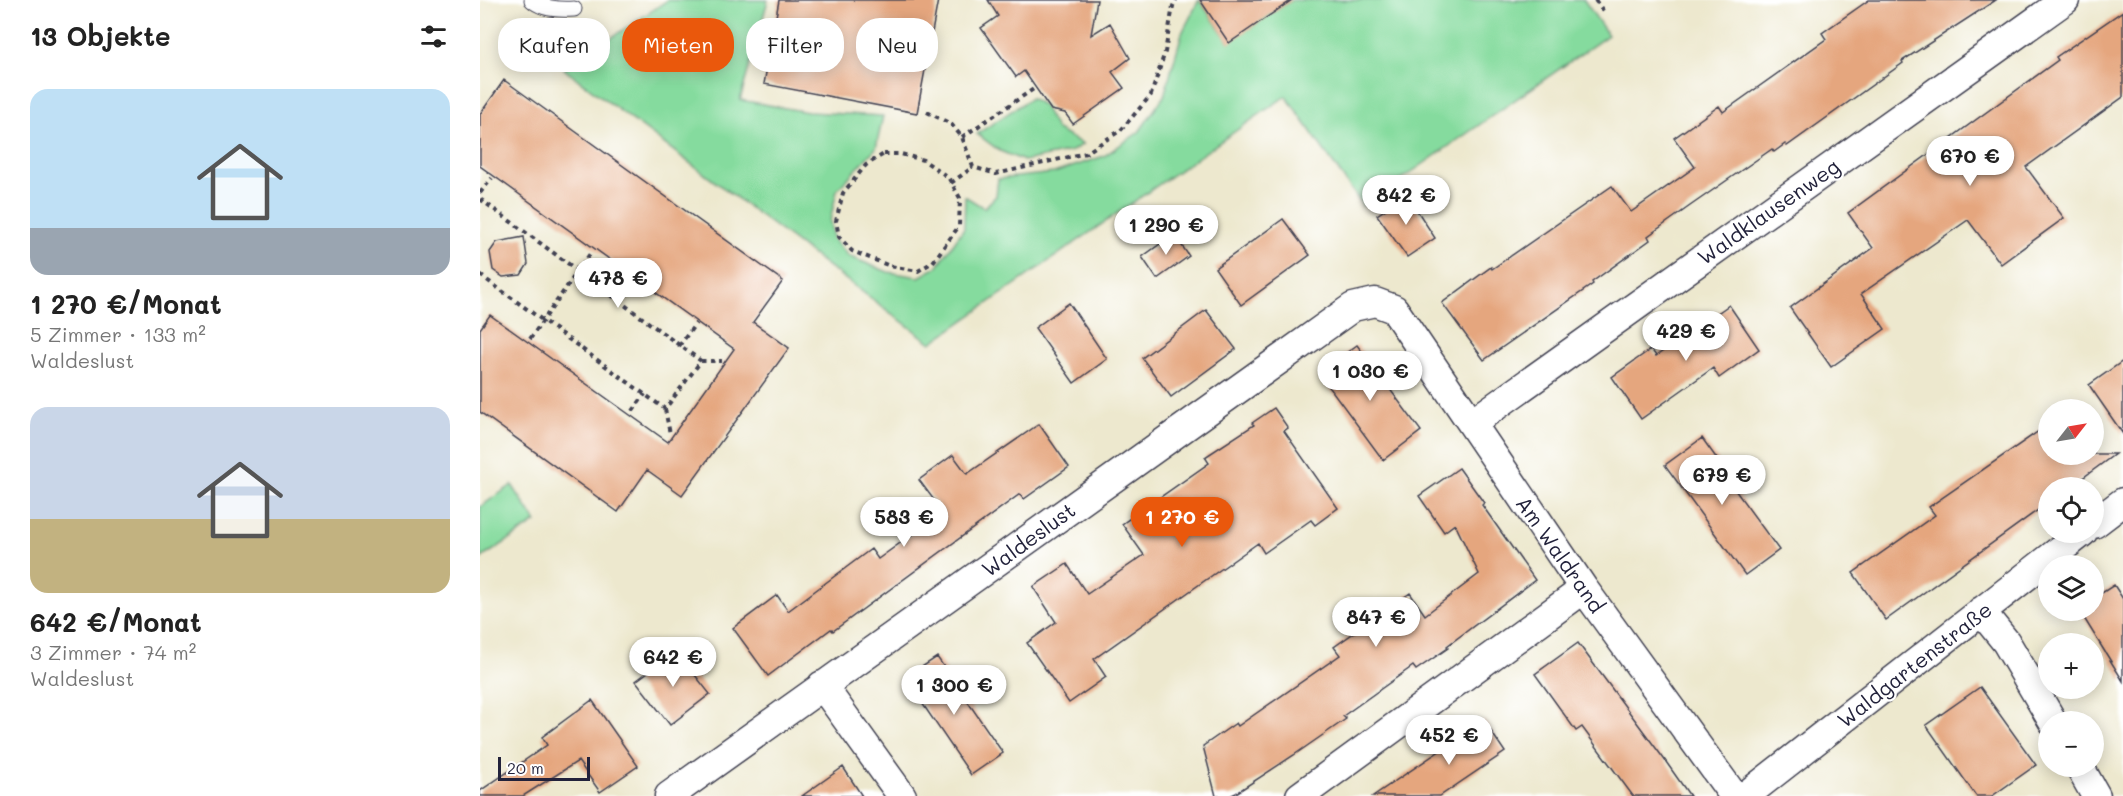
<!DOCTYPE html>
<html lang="de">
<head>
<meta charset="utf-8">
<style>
  body { margin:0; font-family:Mali,sans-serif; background:#f6f6f6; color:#222; height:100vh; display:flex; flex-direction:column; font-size:22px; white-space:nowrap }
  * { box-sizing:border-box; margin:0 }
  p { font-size:20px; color:#767676 }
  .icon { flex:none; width:33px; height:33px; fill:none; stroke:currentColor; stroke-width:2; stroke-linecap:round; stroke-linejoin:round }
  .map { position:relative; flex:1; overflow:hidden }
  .details { display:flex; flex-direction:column; background:#fff; width:480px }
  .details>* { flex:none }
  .guide { position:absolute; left:18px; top:18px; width:570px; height:54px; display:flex; gap:12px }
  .needle { width:39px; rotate:59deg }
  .tools { position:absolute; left:1558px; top:399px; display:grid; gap:12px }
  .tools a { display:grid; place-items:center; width:66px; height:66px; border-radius:50%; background:#fff; box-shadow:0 3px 15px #0003; font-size:30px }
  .scale { position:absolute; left:18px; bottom:15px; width:92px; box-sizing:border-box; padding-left:6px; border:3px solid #22223b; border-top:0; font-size:16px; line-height:21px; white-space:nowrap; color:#22223b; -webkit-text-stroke:4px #fff; paint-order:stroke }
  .price { position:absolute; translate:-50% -51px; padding:0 14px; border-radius:21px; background:#fff; color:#222; font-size:20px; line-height:39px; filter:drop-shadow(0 2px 3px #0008) }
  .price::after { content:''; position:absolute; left:50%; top:36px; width:18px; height:14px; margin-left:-9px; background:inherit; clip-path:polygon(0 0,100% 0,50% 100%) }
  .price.selected { background:#ea580c; color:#fff }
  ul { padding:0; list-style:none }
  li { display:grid; align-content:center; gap:12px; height:318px; padding:0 30px }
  li span { display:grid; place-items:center; height:186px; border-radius:18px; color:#555 }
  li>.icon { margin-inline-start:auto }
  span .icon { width:108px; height:108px; fill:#fffc; stroke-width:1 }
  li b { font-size:26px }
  h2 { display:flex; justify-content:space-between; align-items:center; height:72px; padding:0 30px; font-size:26px }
  .chip { padding:0 21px; border-radius:24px; background:#fff; box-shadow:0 3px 15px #0003; font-size:21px; line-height:54px }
  .chip.selected { background:#ea580c; color:#fff }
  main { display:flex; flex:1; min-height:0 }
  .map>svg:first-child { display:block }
  .green { fill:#85db9e; stroke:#547e6c; stroke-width:1.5 }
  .building { fill:#e5a67e }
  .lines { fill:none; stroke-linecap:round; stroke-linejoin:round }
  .lane-casing { stroke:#404051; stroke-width:17 }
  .street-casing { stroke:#404051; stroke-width:31 }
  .path { stroke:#404051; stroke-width:4; stroke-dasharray:4.5 4.5; stroke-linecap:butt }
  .lane { stroke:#fff; stroke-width:15 }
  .street { stroke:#fff; stroke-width:28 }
  .labels { text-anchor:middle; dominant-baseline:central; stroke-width:4.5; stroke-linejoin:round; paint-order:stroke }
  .street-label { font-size:21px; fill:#22223b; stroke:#fff }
</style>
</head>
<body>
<main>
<section class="details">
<h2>13 Objekte<svg class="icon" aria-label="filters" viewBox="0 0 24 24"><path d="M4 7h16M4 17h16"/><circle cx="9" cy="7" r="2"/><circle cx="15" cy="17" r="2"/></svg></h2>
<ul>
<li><span style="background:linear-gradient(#bfe0f5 75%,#9aa5b1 0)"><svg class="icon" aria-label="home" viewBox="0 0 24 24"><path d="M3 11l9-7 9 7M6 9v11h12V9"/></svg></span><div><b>1 270 €/Monat</b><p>5 Zimmer · 133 m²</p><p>Waldeslust</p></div></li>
<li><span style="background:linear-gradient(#c9d6e8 60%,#c2b280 0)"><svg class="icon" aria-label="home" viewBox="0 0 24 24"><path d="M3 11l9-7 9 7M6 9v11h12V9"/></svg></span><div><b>642 €/Monat</b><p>3 Zimmer · 74 m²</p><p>Waldeslust</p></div></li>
</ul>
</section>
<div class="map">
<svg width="1643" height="796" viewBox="0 0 1643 796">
  <rect width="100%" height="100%" fill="#fff"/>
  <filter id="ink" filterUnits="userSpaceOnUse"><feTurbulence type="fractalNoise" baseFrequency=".0167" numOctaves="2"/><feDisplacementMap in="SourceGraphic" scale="12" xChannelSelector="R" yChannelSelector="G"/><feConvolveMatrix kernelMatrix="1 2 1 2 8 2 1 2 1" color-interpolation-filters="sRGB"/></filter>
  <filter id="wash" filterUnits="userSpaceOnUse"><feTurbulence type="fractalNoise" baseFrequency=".008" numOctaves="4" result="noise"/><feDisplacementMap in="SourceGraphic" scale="24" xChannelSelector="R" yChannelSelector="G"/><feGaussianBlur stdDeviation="1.35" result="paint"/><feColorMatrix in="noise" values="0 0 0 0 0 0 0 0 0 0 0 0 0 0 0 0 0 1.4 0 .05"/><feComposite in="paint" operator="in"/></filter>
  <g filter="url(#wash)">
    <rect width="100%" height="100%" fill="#ede8ce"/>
    <!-- green -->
    <path class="green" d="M188,0h100l-28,100 68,12 75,4 -7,32 -39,42 -7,31 3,18 15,17 40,16 31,5 18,-10 27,-39 1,-32 19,12 12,-12 2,-17 56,-6 50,-17 35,-24 25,-36 18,-63 17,-33 30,42 63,-42h292l24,35 -245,171 -77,-110 -355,247 -367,-274z
      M551,98l12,7 14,25 26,14 -11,7 -48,10 -24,-10 -23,-17z
      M32,485l24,37 -56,37v-52z"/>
    <g id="blocks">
      <!-- building -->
      <path class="building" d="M299,0h159l-21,113 -153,-29z
        M508,0h109l-6,35 19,-12 20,35 -18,14 12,16 -51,36 -8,-11 -14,-3 -27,-39 -8,6 -35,-49 17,-12z
        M720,0h92l-63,43z
        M1389,0h127l-94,61 1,2 -116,83 -2,-2 -11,8 -2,-3 -82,57 -42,30 2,4 -58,42 1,2 -109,76 -42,-57 49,-36 1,2 120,-83 19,26 64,-45 -21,-29 45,-32 4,6 103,-73 -4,-6z
        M1643,11v86l-97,70 38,51 -63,46 -33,-44 -107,74 24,35 -54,38 -41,-59 83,-60 -25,-35 210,-153 -2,-3z
        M24,80l279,201 -30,41 36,26 -107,147 -35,-25 -29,42 -138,-100v-83l10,-14 178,127 66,-93 -254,-183v-52z
        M927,195l28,43 -28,19 -30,-42z
        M803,219l27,36 -69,50 -26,-37z
        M694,234l15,22 -32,23 -15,-22z
        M44,237l4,27 -7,11 -18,2 -10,-7 -3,-18 7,-10z
        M589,303l38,56 -33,24 -39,-55z
        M1249,305l30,44 -40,29 -6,-10 -72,51 -29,-42 39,-28 5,7z
        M726,310l30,39 -65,48 -29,-39z
        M877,345l64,86 -38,29 -64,-87z
        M1643,361v73l-34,-49z
        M794,408l14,20 -4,3 54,77 -23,17 -4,-5 -47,33 -6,-10 -164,116 12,18 -37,26 -42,-60 29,-21 -23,-35 34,-23 20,30 57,-39 -22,-31 87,-61 -4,-6 49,-32 -2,-2z
        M559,424l30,43 -45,32 -4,-5 -187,137 -2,-2 -63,47 -35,-48 44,-33 11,16 83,-62 7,10 65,-47 -24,-32 34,-25 14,19z
        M1569,424v30h66l-46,34h-20v14l-163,118 -33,-47 82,-58 -6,-8z
        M1222,438l28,39 -3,2 52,71 -34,25 -80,-110z
        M979,468l25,35 -2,2 53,75 -88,66 1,2 -32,22 -3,-4 -70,50 3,3 -52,36 -58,38 -6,3h-14l-13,-50 33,-23 2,3 102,-71 -6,-8 76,-54 15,22 54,-41 -24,-50 -11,8 -25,-36z
        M1634,585l9,14v82l-44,-71h15v-12z
        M1098,643l86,116 26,37h-57l-51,-69 -6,4 -41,-57z
        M196,651l34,43 -40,31 -34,-44z
        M457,657l66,96 -32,22 -66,-97z
        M1500,687l56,78 -44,31h-16l-50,-71z
        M112,700l46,66 -38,26 -22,-31 -55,35h-43v-5l67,-46 -5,-8z
        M1004,721l21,31 -65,44h-67z
        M363,767l19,29h-60z"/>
    </g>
  </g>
  <g filter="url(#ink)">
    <use href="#blocks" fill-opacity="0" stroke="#404051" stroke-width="1.5"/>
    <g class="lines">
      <defs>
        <path id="lane" d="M52,0c10,9 29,10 42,9"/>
        <path id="street" d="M992,423l593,-423
          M1614,524l29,-22
          M1501,611l25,31 47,80
          M342,685l80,111
          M1599,766l17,30
          M189,796l684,-489 22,-5 19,7 190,280 150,207
          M820,796l284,-207
          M1265,796l338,-264"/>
      </defs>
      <!-- lane casing -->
      <use href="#lane" class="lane-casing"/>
      <!-- street casing -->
      <use href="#street" class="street-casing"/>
      <!-- path -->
      <path class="path" d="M1115,0l9,12
        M447,112l24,12 11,13 11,30 23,7 90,-21 35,-23 30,-35 14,-43 8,-46 3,-6
        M482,137l73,-49
        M404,154h17l22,6 25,17 12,21 -1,28 -26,36 -15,9 -28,-5 -38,-15 -13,-14 -3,-16 7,-28 23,-28z
        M471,183l22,-16
        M0,193l12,-15
        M0,199l221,162 -36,48 -185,-134
        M50,339l62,-88
        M199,346l17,-23
        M221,361h21
        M185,409l5,25
        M153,411l12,-17"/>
      <!-- lane -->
      <use href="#lane" class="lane"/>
      <!-- street -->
      <use href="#street" class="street"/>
    </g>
  </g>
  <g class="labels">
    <!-- street labels -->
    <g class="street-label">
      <text transform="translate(1288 211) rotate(-35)">Waldklausenweg</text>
      <text transform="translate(548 539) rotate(-36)">Waldeslust</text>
      <text transform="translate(1081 554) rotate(55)">Am Waldrand</text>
      <text transform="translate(1434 664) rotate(-38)">Waldgartenstraße</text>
    </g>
  </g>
</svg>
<div class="tools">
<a><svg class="needle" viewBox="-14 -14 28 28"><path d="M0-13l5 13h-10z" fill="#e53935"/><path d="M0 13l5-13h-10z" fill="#767676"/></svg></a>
<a><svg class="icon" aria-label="locate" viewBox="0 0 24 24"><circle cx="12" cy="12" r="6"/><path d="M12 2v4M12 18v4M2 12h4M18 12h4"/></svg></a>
<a><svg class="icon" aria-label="layers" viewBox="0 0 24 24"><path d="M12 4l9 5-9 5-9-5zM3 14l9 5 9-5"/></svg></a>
<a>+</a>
<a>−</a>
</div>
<div class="scale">20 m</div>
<b class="price" style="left:1490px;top:187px">670 €</b>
<b class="price" style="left:926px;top:226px">842 €</b>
<b class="price" style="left:686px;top:256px">1 290 €</b>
<b class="price" style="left:138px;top:309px">478 €</b>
<b class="price" style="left:1206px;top:362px">429 €</b>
<b class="price" style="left:890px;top:402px">1 030 €</b>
<b class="price" style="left:1242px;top:506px">679 €</b>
<b class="price" style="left:424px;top:548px">583 €</b>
<b class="price selected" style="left:702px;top:548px">1 270 €</b>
<b class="price" style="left:896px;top:648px">847 €</b>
<b class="price" style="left:193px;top:688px">642 €</b>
<b class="price" style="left:474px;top:716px">1 300 €</b>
<b class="price" style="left:969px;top:766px">452 €</b>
<div class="guide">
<a class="chip">Kaufen</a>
<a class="chip selected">Mieten</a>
<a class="chip">Filter</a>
<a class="chip">Neu</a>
</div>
</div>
</main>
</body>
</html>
